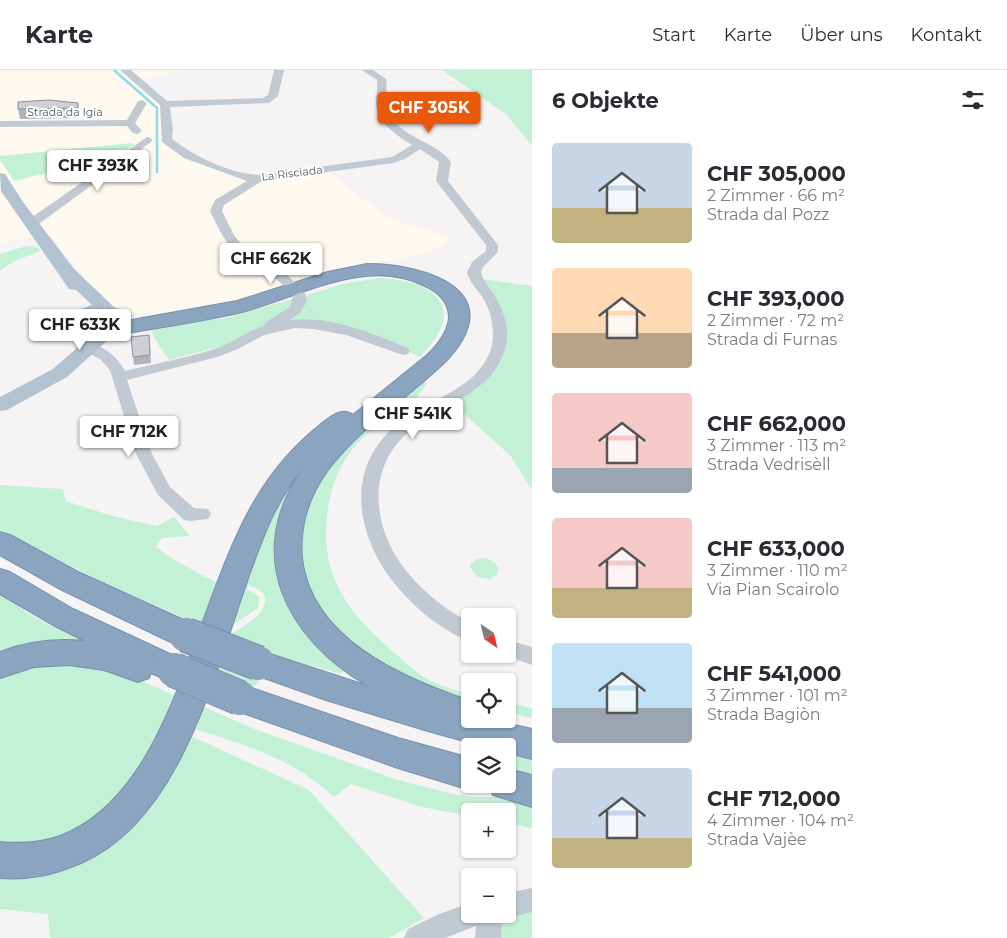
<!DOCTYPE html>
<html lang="de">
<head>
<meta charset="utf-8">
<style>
  body { margin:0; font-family:Montserrat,sans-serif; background:#f7f7f7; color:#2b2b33; height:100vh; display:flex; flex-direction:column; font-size:19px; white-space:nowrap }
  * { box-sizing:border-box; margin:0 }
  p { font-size:16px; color:#7c7c81 }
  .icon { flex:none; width:28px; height:28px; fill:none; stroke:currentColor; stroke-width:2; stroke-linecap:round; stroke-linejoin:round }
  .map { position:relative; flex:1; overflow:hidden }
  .side { display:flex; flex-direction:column; background:#fff; width:475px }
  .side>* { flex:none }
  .needle { width:32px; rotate:145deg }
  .fabs { position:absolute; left:461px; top:538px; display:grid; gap:10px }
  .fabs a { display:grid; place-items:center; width:55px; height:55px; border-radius:5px; background:#fff; box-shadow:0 1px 4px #0004; font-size:25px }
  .price { position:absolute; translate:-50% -42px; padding:0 11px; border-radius:5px; background:#fff; color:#222; font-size:16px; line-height:32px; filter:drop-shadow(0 1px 2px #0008) }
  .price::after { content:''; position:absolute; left:50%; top:30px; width:15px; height:11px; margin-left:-8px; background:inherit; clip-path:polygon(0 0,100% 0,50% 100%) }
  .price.active { background:#ea580c; color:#fff }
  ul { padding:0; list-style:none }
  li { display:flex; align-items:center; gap:15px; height:125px; padding:0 20px }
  li span { display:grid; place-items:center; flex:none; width:140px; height:100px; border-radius:5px; color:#555 }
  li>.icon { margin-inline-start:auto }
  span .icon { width:60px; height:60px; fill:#fffc; stroke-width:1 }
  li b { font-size:21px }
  h2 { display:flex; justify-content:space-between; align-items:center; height:60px; padding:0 20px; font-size:21px }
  header { display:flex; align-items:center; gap:30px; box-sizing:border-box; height:70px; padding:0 25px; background:#fff; border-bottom:1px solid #e1e1e2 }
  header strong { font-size:24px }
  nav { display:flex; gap:28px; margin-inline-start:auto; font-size:18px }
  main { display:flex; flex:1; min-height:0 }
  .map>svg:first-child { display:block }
  .commercial { fill:#fdf9ef }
  .green { fill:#c3f1d5 }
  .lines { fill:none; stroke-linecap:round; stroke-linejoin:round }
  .stream { stroke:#90daee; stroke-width:2.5 }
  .highway-casing { stroke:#7690ad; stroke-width:2 }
  .minor { fill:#c1cad2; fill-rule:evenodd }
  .major { fill:#b3c2d1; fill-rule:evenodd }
  .highway { fill:#8ba5c1; fill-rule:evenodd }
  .highway-bridge-casing { stroke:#7690ad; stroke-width:36; stroke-linecap:butt }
  .highway-bridge { stroke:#8ba5c1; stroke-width:34 }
  .wall { fill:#b0b2b7 }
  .building { fill:#cdcfd5; stroke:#909195 }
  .labels { text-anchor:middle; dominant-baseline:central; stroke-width:4; stroke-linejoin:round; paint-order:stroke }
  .far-street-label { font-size:11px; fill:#4a5661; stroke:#fff }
</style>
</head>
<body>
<header>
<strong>Karte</strong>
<nav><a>Start</a><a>Karte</a><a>Über uns</a><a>Kontakt</a></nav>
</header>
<main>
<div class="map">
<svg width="532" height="868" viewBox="0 0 532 868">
  <rect width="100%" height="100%" fill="#f5f3f3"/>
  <!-- commercial -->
  <path class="commercial" d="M0,0h183l-45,11 27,23 1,36 22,16 55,21 82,-8 63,49 64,20 -21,14 -89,17 -115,34 -36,7 -34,4 -38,-3 -15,-8 -53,-68 -6,3 -4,-4 -41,10z"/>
  <!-- green -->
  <path class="green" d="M442,0h90v76l-25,-31z
    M132,73l3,1 -27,19 -5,-2 -8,1 -81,19 -14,-21v-4z
    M33,176l5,2 2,3 -25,10 -15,9v-16l23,-7z
    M379,208c23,1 72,9 64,44 -3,13 -15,25 -23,35l-26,-13 -72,-22 -49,5 31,-31 43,-13z
    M481,209l51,7v204l-22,-35 -58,-52 50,-51z
    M297,228l-6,12 -53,32 -69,18 -16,-24 -1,-9 74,-9z
    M96,246l11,2 2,4 -7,7 -14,-1 -3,-4 1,-4z
    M425,310l1,4 -14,22 -8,-1 -6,2c-20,18 -45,35 -57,60 -9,16 -12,32 -14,51 -7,59 24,99 68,135 10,9 20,19 32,26 13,7 29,11 43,16v7l-49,-16 -71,-39 -45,-57 -7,-67 28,-54 37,-38z
    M329,368l-51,97 67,135 -5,4 -60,-18 -52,-20c13,-9 43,-22 36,-42l-6,-5 -10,-4 -1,5 8,3 5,5 -2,10 -34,23 49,-129z
    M0,415l63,4 3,12 46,15 45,10 17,-9 16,19 -28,2 -6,9 18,13 47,25 -16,42 -107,-47 -98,-50z
    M485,488l9,4 5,6 -2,7 -7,4 -13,-2 -7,-10c1,-7 8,-9 15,-9z
    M0,524l31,21 66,34 -97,9z
    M220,588l36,18 3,4 -4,6 -4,1 -38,-11z
    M41,593l44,1 54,16 39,17 -42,86 -53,51 -83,15v-174z
    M508,633l24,5v10l-24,-5z
    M204,637l48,21 143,51 58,15 18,3h28l33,8v23l-24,-5v-12h-38v5l-48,-9 -71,-23 -17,13c-44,-40 -83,-49 -138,-68z
    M191,666l118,54 115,128 -35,20h-339l-2,-24 -48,-5v-39l50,-4z
    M508,680l24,5v23l-24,-7z
    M532,841v27h-34l4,-19 9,-4z"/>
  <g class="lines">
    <!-- stream -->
    <path class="stream" d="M114,0l43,38v64"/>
    <defs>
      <path id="highway" d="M367,194c60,0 144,28 79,97 -38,37 -86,66 -118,109 -19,26 -29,56 -26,89 10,80 100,119 168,142v18h19l43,10v30l-24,-6v-7h-26l-54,-15 -102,-31 -79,-28 -4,-9 4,-9 11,-4 110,36c-82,-48 -125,-131 -66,-216 -25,29 -38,64 -51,100 -35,96 -68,249 -170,293 -28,12 -51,17 -81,15v-36c21,2 41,1 60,-6 64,-24 98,-96 121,-155l-7,2 -23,-10 -2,5 -11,4 -34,-12 -35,-5 -35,2 -34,11v-26c28,-11 55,-14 85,-11l-32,-16 -53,-31v-25l10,3 63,37 112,52 2,4 7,-21 -8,3 -11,-3 -117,-56 -58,-33v-23l10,3 68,37 119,54 2,6c30,-80 52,-153 121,-207 10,-8 22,-19 33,-10l73,-59c12,-11 27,-30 22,-46 -3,-12 -12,-19 -23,-24 -60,-31 -128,13 -187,27 -40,9 -82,15 -123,22l-8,-1 -3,-5 3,-5 8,-1 122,-22 91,-29z
        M240,614l158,54 72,20v26h13l-13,6 -72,-22 -169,-60 -5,-10 5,-10z
        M508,699l24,6v32l-39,-12 -5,-11h20z"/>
    </defs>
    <!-- highway casing -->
    <use href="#highway" class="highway-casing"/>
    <!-- minor -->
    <path class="minor" d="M120,0h11l36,31 96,-3 5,-3 6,-25h10l-6,26 -9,7 -99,4 3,23 -1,9c24,18 56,34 87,36l133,-18 20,-12c-14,-9 -35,-22 -36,-41 0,-8 2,-16 1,-24l-15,-10h11l13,9c2,10 -2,22 1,31 11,28 48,30 64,52l-3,19 50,64v7l-15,15 -2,5c2,9 8,15 13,23 10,15 17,36 11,54 -13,45 -63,55 -95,82 -46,37 -37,101 -2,142 17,21 39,37 62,50v18c-34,-11 -75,-50 -92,-82 -29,-55 -22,-109 33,-145 29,-18 68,-29 80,-65 5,-18 0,-40 -10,-54 -6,-8 -12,-14 -14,-23l5,-10 14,-11v-6l-50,-64 3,-19 -19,-13 -15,10 -12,4 -131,18 -38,24 -2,6 12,24 11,14 17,11 11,3 24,21 -7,4c-10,-3 -17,-13 -26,-18 -4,-3 -10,-3 -14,-6 -21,-13 -30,-32 -40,-53l5,-11 32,-19 -63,-23 -22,-16 -2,-37z
      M142,30l5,3 -12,20 7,8 -5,3 -4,-1 -6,-7 -127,1v-6l127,-1 11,-19z
      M147,67l4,1 1,2 -1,2 -115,84h-8l-2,-3 2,-3z
      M300,222l5,1 2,8 -7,12 -10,7c40,-5 82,13 118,28l2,3 -2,3 -5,1 -57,-20 -33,-6 -18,-1 -31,7 -26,14 -21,8 -90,23 24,72 19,35 24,21 14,1 3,5 -3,5 -18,2 -6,-1 -26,-25 -23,-43 -25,-82 -10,-11 -18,-9 -2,-3 2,-3c17,-4 36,13 43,27 33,-8 67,-14 98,-25 14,-6 26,-16 41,-20l2,-4 24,-15 3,-11z
      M508,570l24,7v18l-31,-11h7z
      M532,818v24l-24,6 -6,-3 -1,23h-26l1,-12 -31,12h-41l4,-9 31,-15 31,-11v11h38v-21z"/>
    <!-- major -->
    <path class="major" d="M0,103l5,1 18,28 51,67 40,38 7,3 7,11 -10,14 -9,4 -42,38 -60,33 -7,1v-14l53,-28 33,-29 -16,-6 -5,-10 8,-12 19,-7 -16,-15 -7,-1 -68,-98zM93,246h11l6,5 -10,9h-11l-5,-3v-6z"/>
    <!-- highway -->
    <use href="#highway" class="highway"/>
    <defs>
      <path id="highway-bridge" d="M186,565l72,28
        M174,600l66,28"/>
    </defs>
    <!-- highway-bridge casing -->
    <use href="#highway-bridge" class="highway-bridge-casing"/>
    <!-- highway-bridge -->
    <use href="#highway-bridge" class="highway-bridge"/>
  </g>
  <!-- wall -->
  <path class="wall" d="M78,33l1,10v5l-59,1 -2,-10z
    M149,265l2,28 -17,2 -3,-28z"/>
  <!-- building -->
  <path class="building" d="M49,30l29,3v5l-60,1v-7z
    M149,265l1,20 -17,2 -2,-20z"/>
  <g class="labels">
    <!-- far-street labels -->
    <g class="far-street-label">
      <text x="65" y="42">Strada da Igia</text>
      <text transform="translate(292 103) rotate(-7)">La Risciada</text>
    </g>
  </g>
</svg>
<div class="fabs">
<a><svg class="needle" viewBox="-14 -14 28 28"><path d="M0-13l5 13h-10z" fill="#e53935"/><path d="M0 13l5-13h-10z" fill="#7c7c81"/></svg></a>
<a><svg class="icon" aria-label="locate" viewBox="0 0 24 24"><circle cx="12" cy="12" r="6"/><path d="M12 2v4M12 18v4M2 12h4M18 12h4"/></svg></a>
<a><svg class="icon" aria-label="layers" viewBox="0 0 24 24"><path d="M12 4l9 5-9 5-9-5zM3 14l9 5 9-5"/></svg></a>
<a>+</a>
<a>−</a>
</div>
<b class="price active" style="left:429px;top:64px">CHF 305K</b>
<b class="price" style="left:98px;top:122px">CHF 393K</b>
<b class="price" style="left:271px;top:215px">CHF 662K</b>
<b class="price" style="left:80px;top:281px">CHF 633K</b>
<b class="price" style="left:413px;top:370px">CHF 541K</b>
<b class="price" style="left:129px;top:388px">CHF 712K</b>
</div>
<section class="side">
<h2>6 Objekte<svg class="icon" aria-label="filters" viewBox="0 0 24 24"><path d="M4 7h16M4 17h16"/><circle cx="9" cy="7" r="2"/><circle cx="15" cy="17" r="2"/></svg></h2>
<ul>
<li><span style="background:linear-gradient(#c9d6e8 65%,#c2b280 0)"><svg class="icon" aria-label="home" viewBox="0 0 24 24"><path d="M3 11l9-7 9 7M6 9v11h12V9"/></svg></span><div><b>CHF 305,000</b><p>2 Zimmer · 66 m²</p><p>Strada dal Pozz</p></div></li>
<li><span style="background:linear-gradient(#ffd9b3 65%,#b9a48a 0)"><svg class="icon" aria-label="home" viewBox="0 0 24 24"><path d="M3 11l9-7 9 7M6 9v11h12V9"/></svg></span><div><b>CHF 393,000</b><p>2 Zimmer · 72 m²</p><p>Strada di Furnas</p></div></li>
<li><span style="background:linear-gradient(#f6c9c9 75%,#9aa5b1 0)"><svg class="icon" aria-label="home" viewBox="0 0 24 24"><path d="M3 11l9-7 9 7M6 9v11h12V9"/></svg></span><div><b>CHF 662,000</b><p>3 Zimmer · 113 m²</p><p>Strada Vedrisèll</p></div></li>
<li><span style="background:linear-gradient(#f6c9c9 70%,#c2b280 0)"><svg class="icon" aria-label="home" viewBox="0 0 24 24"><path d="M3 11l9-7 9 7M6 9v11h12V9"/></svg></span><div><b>CHF 633,000</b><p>3 Zimmer · 110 m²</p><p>Via Pian Scairolo</p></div></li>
<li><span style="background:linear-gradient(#bfe0f5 65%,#9aa5b1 0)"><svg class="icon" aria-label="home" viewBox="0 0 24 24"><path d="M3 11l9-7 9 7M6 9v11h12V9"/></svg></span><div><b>CHF 541,000</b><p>3 Zimmer · 101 m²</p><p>Strada Bagiòn</p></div></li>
<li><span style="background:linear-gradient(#c9d6e8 70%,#c2b280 0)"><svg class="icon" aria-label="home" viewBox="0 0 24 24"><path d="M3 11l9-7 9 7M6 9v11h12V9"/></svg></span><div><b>CHF 712,000</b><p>4 Zimmer · 104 m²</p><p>Strada Vajèe</p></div></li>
</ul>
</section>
</main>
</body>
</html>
